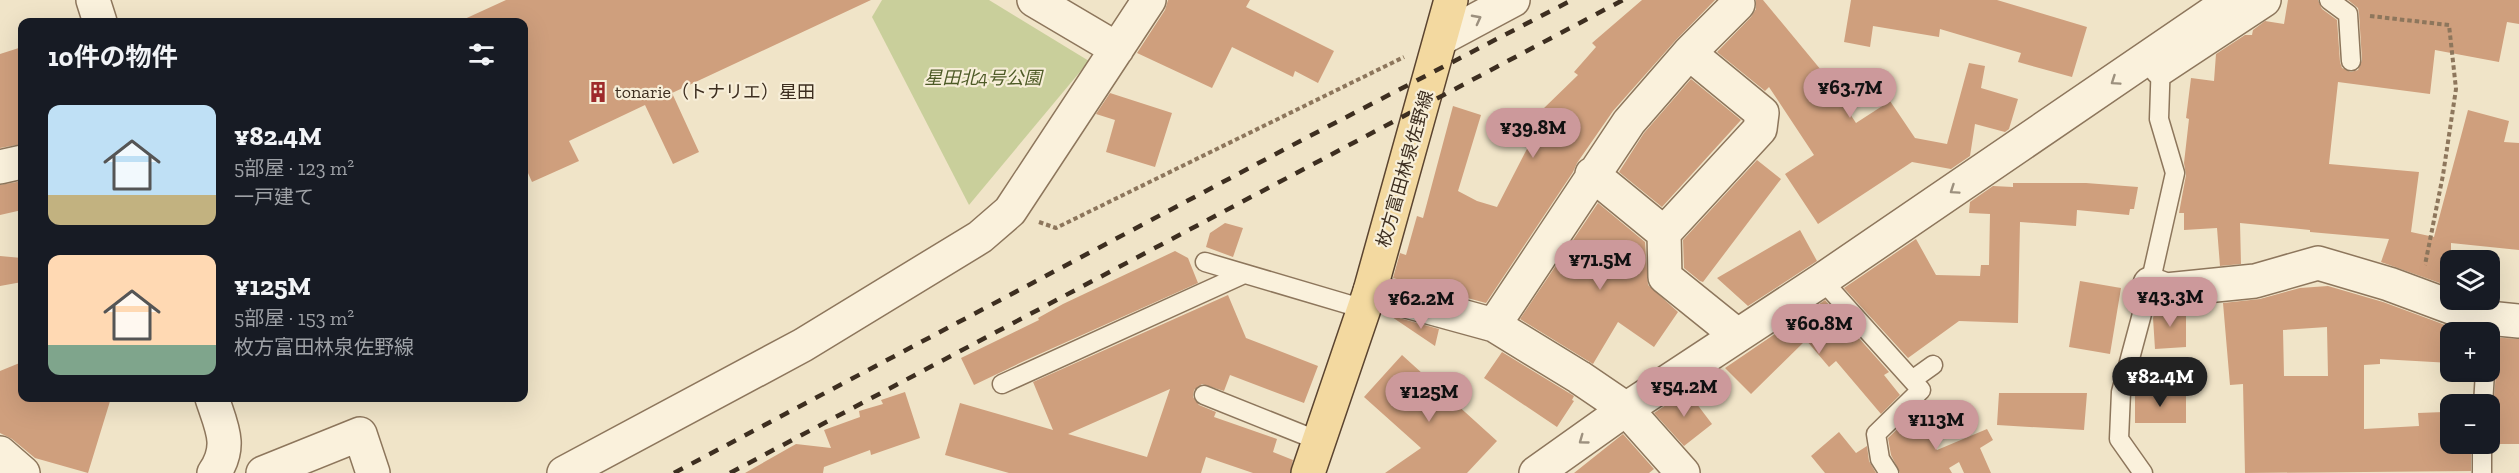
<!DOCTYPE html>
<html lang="ja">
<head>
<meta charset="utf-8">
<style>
  body { margin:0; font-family:"Zilla Slab","Noto Sans JP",serif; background:#20242c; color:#f1f3f6; height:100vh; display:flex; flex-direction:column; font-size:22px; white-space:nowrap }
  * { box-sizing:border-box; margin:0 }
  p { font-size:20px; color:#9ea1a6 }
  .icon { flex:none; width:33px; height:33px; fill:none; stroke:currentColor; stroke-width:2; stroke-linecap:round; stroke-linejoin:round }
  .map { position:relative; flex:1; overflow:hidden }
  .details { position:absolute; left:18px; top:18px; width:510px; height:384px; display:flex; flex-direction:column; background:#171b24; border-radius:12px; box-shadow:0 6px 24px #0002 }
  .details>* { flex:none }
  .buttons { position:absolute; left:2440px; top:250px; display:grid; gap:12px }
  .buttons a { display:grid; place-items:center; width:60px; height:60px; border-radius:12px; background:#171b24; box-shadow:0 6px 24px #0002; font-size:30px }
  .price { position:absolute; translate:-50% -51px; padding:0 14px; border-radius:21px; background:#cc999b; color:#111; font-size:20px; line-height:39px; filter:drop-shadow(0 2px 3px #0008) }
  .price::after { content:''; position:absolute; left:50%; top:36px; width:18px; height:14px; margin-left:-9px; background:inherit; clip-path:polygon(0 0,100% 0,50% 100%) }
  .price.selected { background:#222; color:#fff }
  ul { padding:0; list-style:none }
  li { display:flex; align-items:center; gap:18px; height:150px; padding:0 30px }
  li span { display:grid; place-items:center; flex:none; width:168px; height:120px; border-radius:12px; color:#555 }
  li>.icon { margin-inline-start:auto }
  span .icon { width:72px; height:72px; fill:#fffc; stroke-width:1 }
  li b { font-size:26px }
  h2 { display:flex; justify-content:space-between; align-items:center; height:72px; padding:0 30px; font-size:26px }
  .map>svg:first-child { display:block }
  .green { fill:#c9cf9b }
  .building { fill:#cf9f7d; fill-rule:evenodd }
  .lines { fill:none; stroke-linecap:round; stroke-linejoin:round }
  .service-casing { stroke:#8d765c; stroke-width:21 }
  .minor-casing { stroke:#8d765c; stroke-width:36 }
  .tertiary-casing { stroke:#8d765c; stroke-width:36 }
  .primary-casing { stroke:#5b4430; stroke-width:36 }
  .path { stroke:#8d765c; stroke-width:4; stroke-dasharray:4.5 3; stroke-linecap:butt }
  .service { stroke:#faf1dc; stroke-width:18 }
  .minor { stroke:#faf1dc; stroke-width:33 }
  .tertiary { stroke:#faf1dc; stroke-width:33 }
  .primary { stroke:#f3d9a0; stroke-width:33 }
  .rail { stroke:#3d2e20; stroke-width:4.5; stroke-dasharray:10 10; stroke-linecap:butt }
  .oneway { stroke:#9c907e }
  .labels { text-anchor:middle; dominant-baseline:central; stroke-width:4.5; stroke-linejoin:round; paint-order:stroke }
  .park-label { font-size:18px; font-style:italic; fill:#4d5a26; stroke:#f7eed8 }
  .poi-label { font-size:18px; fill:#3d2e20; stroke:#f7eed8; text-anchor:start }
  .street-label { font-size:18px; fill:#3d2e20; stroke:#f7eed8 }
</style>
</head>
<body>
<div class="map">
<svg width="2519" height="473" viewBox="0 0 2519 473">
  <rect width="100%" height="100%" fill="#f0e4c8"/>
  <!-- green -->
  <path class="green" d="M882,0h107l100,61 -120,144 -97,-188z"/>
  <!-- building -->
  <path class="building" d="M506,0h365l-199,93 27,59 -26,12 -28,-59 -76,36 10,20 -47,21 -8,-18v-142h-66z
    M1168,0h82l-4,7 88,44 -16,32 -23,-12 -2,6 -61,-30 -20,41 -75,-35 28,-43z
    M1642,0h73l-40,41 -62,70 -36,52 -4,9 -87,131 -93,-25 7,-25 6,2 11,-39 6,2 30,-112 28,9 -23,76 19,10 20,6 32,-62 -2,-1 18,-31 -3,-3 36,-35 -4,-3 22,-25 -4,-4z
    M1756,0h7l58,70 35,53 34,-22 25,37 32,6 22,-81 16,3 -4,22 37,11 -9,30 -4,3 -30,-8 -5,32 -19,13 -39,-7 -94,62 -33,-50 29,-19 -45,-68 -4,4 -48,-39 34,-35 5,-8z
    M1851,0h146l90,27 -15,50 -54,-15 3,-9 -81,-24 -1,8 -66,-11 -3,21 -26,-5z
    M2288,0h30l4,9 15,11 3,42 2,6 9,4 7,-2 4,-10 -3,-47 -1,-5 -10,-8h171v24l-12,-2 -8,40 -64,-12 -5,44 -92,-12 -9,82 90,8 -8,60 23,5 34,-127 41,11 -5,21 15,1v107l-68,-7v44l-70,-25 8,-23 -79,-7v-2l-70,-7 1,41 -21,2 -3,-38 -33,2v-17h-5l7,-38 -2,-12 5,-44 -3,-1 5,-40 23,3 2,-27 29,-19h7l1,-5 12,-9 19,3z
    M22,47v97l-22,4v-94z
    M1691,79l50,41 -79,87 -43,-35 25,-39z
    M1110,93l62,20 -17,54 -49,-15 9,-32 -19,-6z
    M1757,160l24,19 -78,103 -3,-1 -16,-13 -1,-28z
    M22,181v29l-22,5v-30z
    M2013,183h73l52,4 -4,22h-4l-1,6 -52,-5 -1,16 -56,-4 -2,101 -59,-2 -51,37 -64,-70 72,-49 20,36 44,1 1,-11h8l1,-51 -21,-1 1,-11 23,-16 20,1z
    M1598,203l47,39 3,43 30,27 -24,35 -36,-25 -25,42 -73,-45z
    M1225,223l18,5 -10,29 -27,-10 4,-14z
    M1800,230l17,31 -69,45 -31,-28z
    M1175,251l13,7 10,25 -174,78 -50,24 -13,-27 78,-38 -1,-2 25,-14z
    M0,256l22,2v24l-22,4z
    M2080,281l41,7 -11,66 -41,-7z
    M2328,286l55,16 84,31h-16v30l-71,-4v5l-16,1v64l55,-3 -1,-13 26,-1 1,27h6v5h20v27l-226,2 -2,-89 -13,1 -7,-82 37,-4 40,-11zM2327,327l1,49h-44l-1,-46z
    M1228,295l18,43 72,28 -14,37 -74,-28 -6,16 -22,-7 -8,6 -1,7 6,8 17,7 -2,5 63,22 -4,13 20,8 -3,13h-37l-47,-16 -5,16h-192l-64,-18 15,-52 93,27 -20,-48zM1170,389l-23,68 -79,-23z
    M1825,300l64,72 -5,3 16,20 -19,19 -45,-53 -7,6 -23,-27 -55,54 -26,-26z
    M2156,306l11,3 19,-2v40l-31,2 -2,-31z
    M1392,316l47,13 -4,17 -43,-29z
    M2490,337l29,2v105h-26v-34l3,-37 -1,-7 -5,-4z
    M1502,352l72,44 -2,4 2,1 -17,26 -73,-49z
    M1402,355l95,86 -30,32h-82l36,-25 -57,-51z
    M22,362v36h89l-23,75 -53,-15 -23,-19 -12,-6v-62z
    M1687,391l25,33 -28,22 -30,-33z
    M905,392l15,46 -49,17 -1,-5 -46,17 -1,6h-78l51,-29 35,4 -7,-18 36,-13 -1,-6 24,-7 -2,-4z
    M1999,393h88l-3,37 -87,-5z
    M2135,393h51v30h-51z
    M1913,414l24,36 50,-21 6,11 -13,8 11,25h-27l-5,-11 -10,6 3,5h-52l-9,-18 -3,-17z
    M1839,432l17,21 11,-7 2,15 7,12h-51l-14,-17z
    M1623,434l31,35 -5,4h-75z"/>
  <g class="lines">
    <defs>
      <path id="service" d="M2329,0l19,14 3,47
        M1205,262l159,47
        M1822,280l99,110 -45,44 4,25 9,14
        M1912,380l21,-15
        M1002,384l242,-110
        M1204,395l115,46
        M2483,405l2,-33
        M2482,444v29
        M2143,473l-24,-34 2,-47 29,-108 25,-111 -16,-54 2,-60"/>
      <path id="minor" d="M1034,0l83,49
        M1442,38l71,-38
        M2161,68l103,-68
        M0,167l22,-5
        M1592,174l72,59 1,44 72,58
        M1664,233l96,-104 2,-16 -73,-60
        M2150,284l16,6 89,-9 63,-18 71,21 89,33 41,4
        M1370,291l124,34 85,52 47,32 57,64
        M1494,325l135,-203 60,-69 49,-49
        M0,453l23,20
        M263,473l97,-39 13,39
        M564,473l239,-128 177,-108 30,-26 139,-211"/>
      <path id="tertiary" d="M93,0l7,22
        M212,398c9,28 21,48 2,75
        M1536,473l90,-64 196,-129 410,-280"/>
      <path id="primary" d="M1308,473l62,-182 81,-291"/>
    </defs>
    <!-- service casing -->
    <use href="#service" class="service-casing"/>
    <!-- minor casing -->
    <use href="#minor" class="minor-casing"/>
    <!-- tertiary casing -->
    <use href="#tertiary" class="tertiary-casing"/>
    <!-- primary casing -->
    <use href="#primary" class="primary-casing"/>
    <!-- path -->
    <path class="path" d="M2370,16l79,9 7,64 -13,86 -18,90
      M1039,222l17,6 348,-171"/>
    <!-- service -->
    <use href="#service" class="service"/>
    <!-- minor -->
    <use href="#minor" class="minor"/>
    <!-- tertiary -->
    <use href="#tertiary" class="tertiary"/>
    <!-- primary -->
    <use href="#primary" class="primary"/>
    <!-- rail -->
    <path class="rail" d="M674,473l630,-334 268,-139
      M730,473l893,-473"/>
  </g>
  <!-- one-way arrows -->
  <defs><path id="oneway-chevron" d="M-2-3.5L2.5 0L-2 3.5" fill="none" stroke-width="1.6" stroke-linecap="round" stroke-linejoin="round" transform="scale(1.5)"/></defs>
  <g class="oneway">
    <use href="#oneway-chevron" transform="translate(1477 19) rotate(-28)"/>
    <use href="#oneway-chevron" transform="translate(2115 81) rotate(146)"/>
    <use href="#oneway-chevron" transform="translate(1954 190) rotate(146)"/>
    <use href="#oneway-chevron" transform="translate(1583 440) rotate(144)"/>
  </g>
  <!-- icons -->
  <defs>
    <symbol id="building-bare" viewBox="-9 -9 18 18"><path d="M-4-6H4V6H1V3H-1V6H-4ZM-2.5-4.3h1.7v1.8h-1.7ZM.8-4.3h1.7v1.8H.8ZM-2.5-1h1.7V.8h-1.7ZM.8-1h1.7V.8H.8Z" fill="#9e2a2b" stroke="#f7eed8" stroke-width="2.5" paint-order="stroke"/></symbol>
  </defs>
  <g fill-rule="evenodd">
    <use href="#building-bare" x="583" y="77" width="30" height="30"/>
  </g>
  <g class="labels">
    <!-- park labels -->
    <g class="park-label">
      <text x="983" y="78">星田北4号公園</text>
    </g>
    <!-- poi labels -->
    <g class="poi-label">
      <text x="615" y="92">tonarie（トナリエ）星田</text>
    </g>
    <!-- street labels -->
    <g class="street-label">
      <text transform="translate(1405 169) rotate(-74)">枚方富田林泉佐野線</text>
    </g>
  </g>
</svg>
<div class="buttons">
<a><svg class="icon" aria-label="layers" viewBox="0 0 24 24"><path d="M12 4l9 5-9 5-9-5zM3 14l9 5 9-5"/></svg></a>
<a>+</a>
<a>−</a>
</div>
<b class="price" style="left:1850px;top:119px">¥63.7M</b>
<b class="price" style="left:1533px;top:159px">¥39.8M</b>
<b class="price" style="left:1600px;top:291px">¥71.5M</b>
<b class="price" style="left:2170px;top:328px">¥43.3M</b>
<b class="price" style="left:1421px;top:330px">¥62.2M</b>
<b class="price" style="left:1819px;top:355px">¥60.8M</b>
<b class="price selected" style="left:2160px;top:408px">¥82.4M</b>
<b class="price" style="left:1684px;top:418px">¥54.2M</b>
<b class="price" style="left:1429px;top:423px">¥125M</b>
<b class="price" style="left:1936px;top:451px">¥113M</b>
<section class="details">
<h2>10件の物件<svg class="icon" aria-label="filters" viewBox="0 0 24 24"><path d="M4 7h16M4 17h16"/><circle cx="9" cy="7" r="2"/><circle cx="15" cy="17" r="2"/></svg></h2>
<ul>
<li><span style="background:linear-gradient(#bfe0f5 75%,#c2b280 0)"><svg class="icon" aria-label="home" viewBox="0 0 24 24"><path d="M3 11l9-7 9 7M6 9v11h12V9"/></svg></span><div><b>¥82.4M</b><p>5部屋 · 123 m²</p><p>一戸建て</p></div></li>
<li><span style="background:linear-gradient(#ffd9b3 75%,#7fa58c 0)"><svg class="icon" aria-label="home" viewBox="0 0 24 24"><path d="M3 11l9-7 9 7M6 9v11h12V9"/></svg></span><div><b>¥125M</b><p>5部屋 · 153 m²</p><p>枚方富田林泉佐野線</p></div></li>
</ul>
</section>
</div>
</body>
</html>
